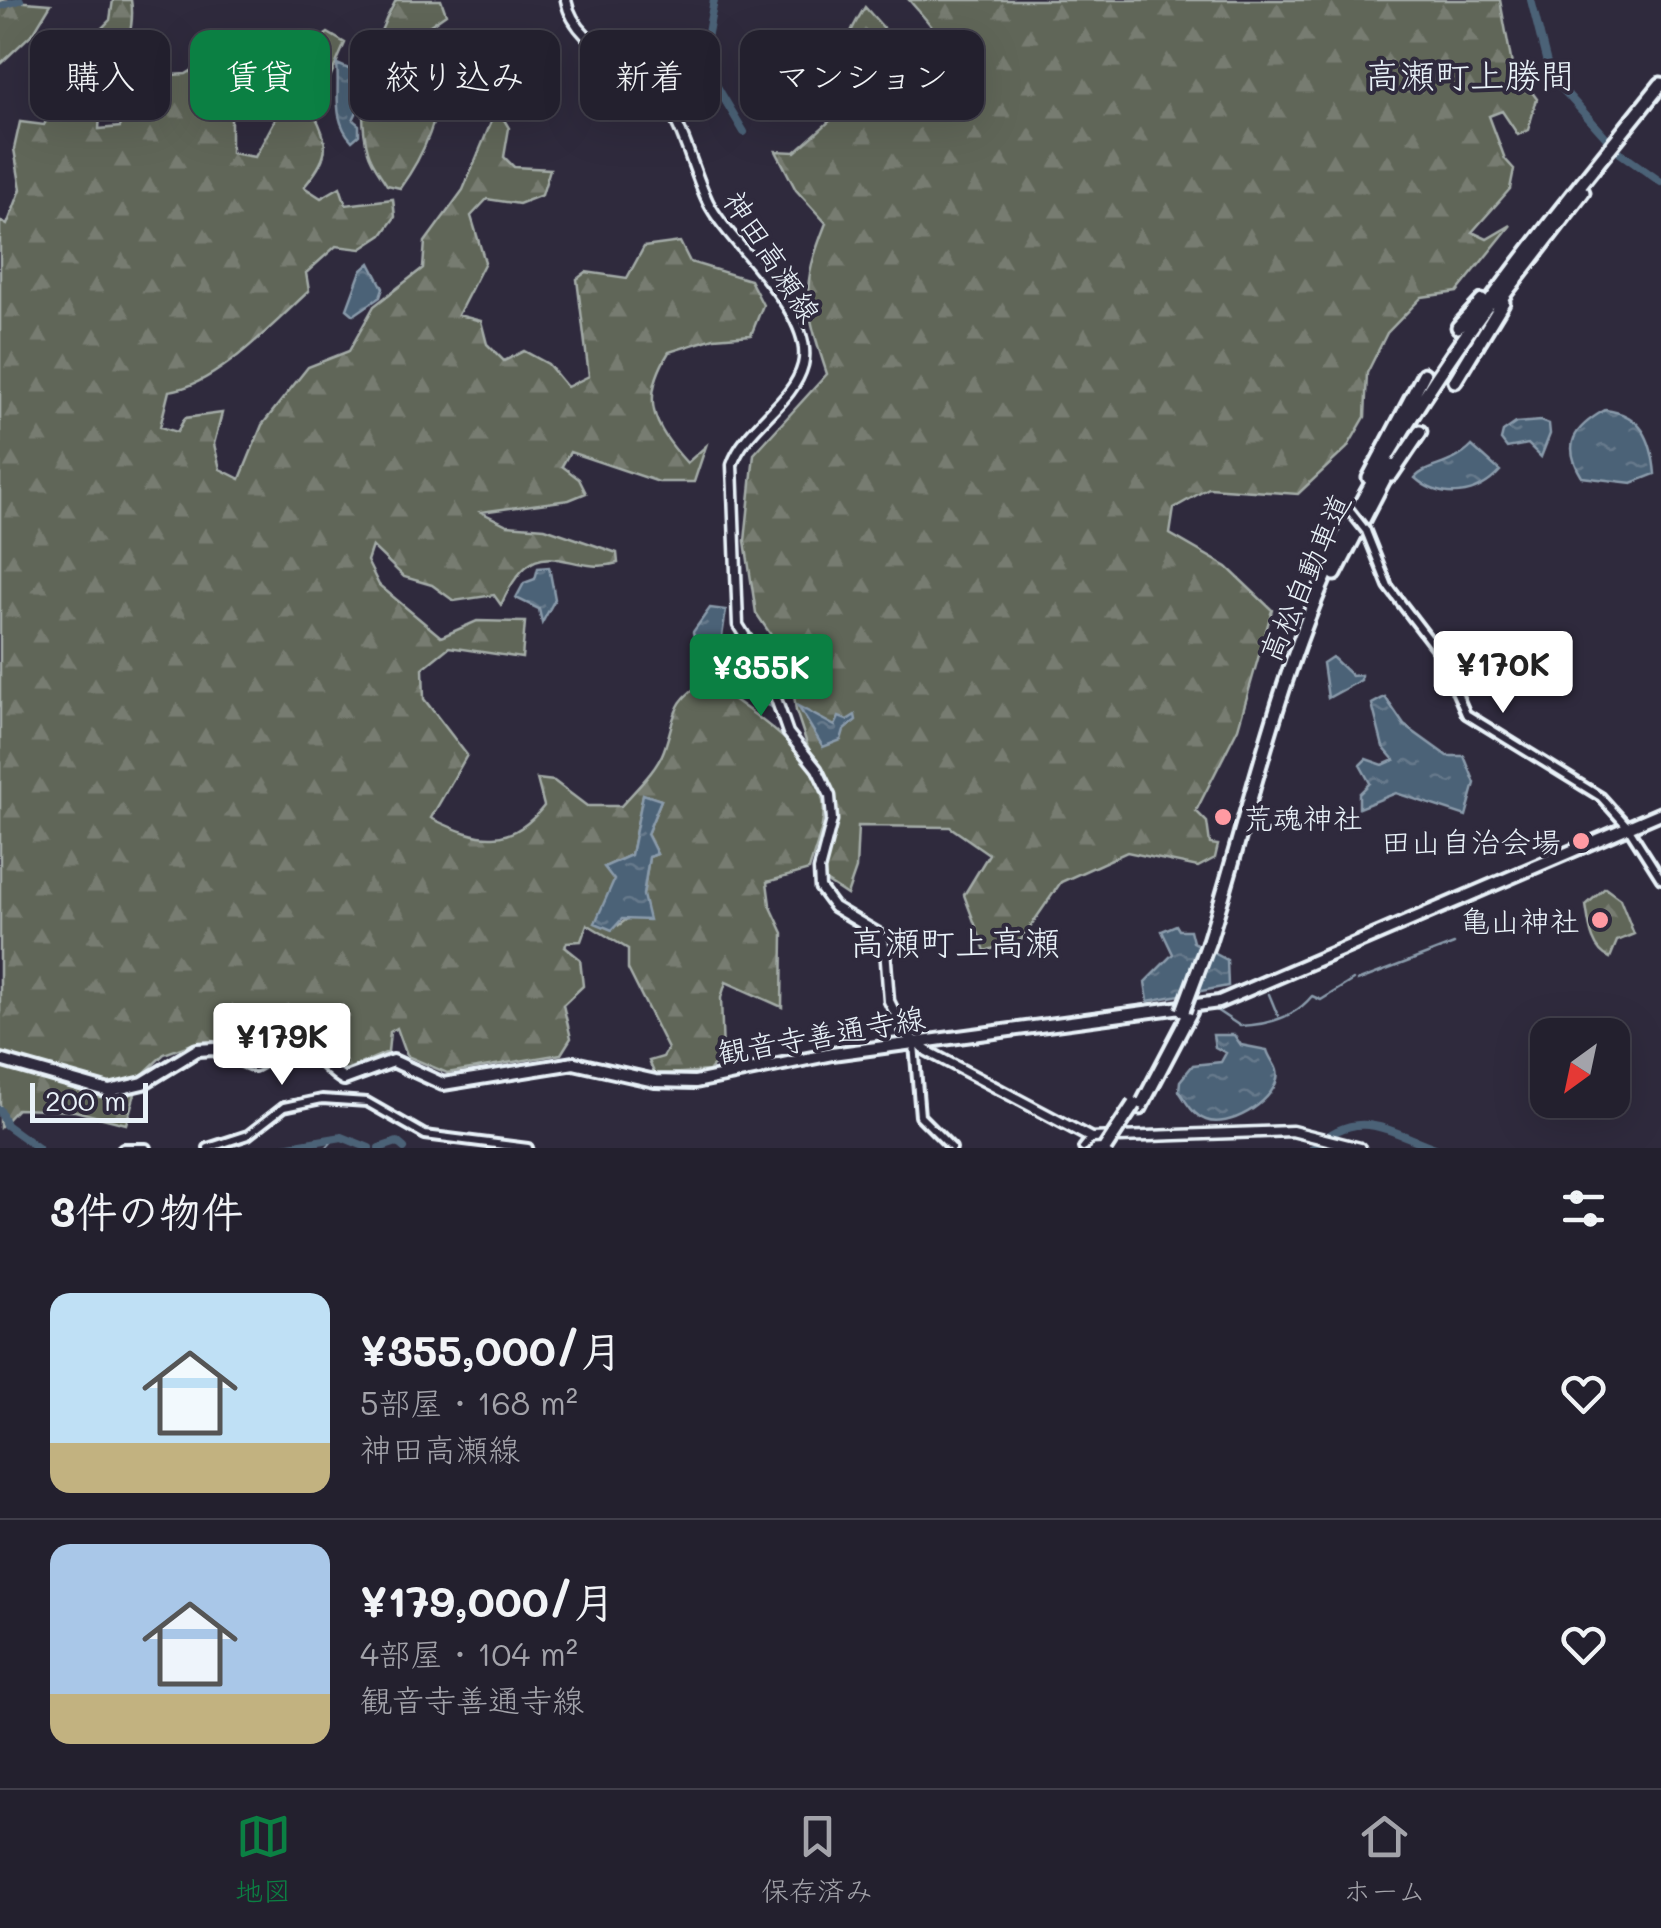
<!DOCTYPE html>
<html lang="ja">
<head>
<meta charset="utf-8">
<style>
  body { margin:0; font-family:Mali,"Klee One",sans-serif; background:#2f2d3a; color:#f1f3f6; height:100vh; display:flex; flex-direction:column; font-size:38px; white-space:nowrap }
  * { box-sizing:border-box; margin:0 }
  p { font-size:32px; color:#a3a3aa }
  .icon { flex:none; width:55px; height:55px; fill:none; stroke:currentColor; stroke-width:2; stroke-linecap:round; stroke-linejoin:round }
  .map { position:relative; height:1148px; overflow:hidden }
  .drawer { display:flex; flex-direction:column; background:#23202e; flex:1 }
  .drawer>* { flex:none }
  .hud { position:absolute; left:30px; top:30px; width:1000px; height:90px; display:flex; gap:20px }
  .needle { width:65px; rotate:213deg }
  .controls { position:absolute; left:1530px; top:1018px; display:grid; gap:20px }
  .controls a { display:grid; place-items:center; width:100px; height:100px; border-radius:20px; background:#23202e; box-shadow:0 10px 40px #0002,0 0 0 2px #403e4a; font-size:50px }
  .scale { position:absolute; left:30px; bottom:25px; width:118px; box-sizing:border-box; padding-left:10px; border:5px solid #e8f1f8; border-top:0; font-size:28px; line-height:35px; white-space:nowrap; color:#e8f1f8; -webkit-text-stroke:8px #2f2a3d; paint-order:stroke }
  .price { position:absolute; translate:-50% -85px; padding:0 22px; border-radius:10px; background:#fff; color:#222; font-size:32px; line-height:65px; filter:drop-shadow(0 2px 5px #0008) }
  .price::after { content:''; position:absolute; left:50%; top:60px; width:30px; height:22px; margin-left:-15px; background:inherit; clip-path:polygon(0 0,100% 0,50% 100%) }
  .price.selected { background:#0b8043; color:#fff }
  ul { padding:0; list-style:none }
  li { display:flex; align-items:center; gap:30px; height:250px; padding:0 50px }
  li+li { border-top:2px solid #403e4a }
  li span { display:grid; place-items:center; flex:none; width:280px; height:200px; border-radius:20px; color:#555 }
  li>.icon { margin-inline-start:auto }
  span .icon { width:120px; height:120px; fill:#fffc; stroke-width:1 }
  li b { font-size:42px }
  h2 { display:flex; justify-content:space-between; align-items:center; height:120px; padding:0 50px; font-size:42px }
  .tag { padding:0 35px; border-radius:20px; background:#23202e; box-shadow:0 10px 40px #0002,0 0 0 2px #403e4a; font-size:35px; line-height:90px }
  .tag.selected { background:#0b8043; color:#fff }
  .tabs { display:flex; justify-content:space-around; align-items:center; height:140px; border-top:2px solid #403e4a; background:#23202e; font-size:28px; color:#a3a3aa }
  .tabs a { display:grid; justify-items:center; gap:5px }
  .tabs .selected { color:#0b8043 }
  .map>svg:first-child { display:block }
  .forest { fill:url(#forest-firs); stroke:#a4aca8; stroke-width:2.5; fill-rule:evenodd }
  .water { fill:url(#water-ripples); stroke:#8a9bab; stroke-width:2.5 }
  .lines { fill:none; stroke-linecap:round; stroke-linejoin:round }
  .stream { stroke:#8a9bab; stroke-width:2.5 }
  .river { stroke:#4c6277; stroke-width:8 }
  .tertiary-casing { stroke:#e8f1f8; stroke-width:14 }
  .secondary-casing { stroke:#e8f1f8; stroke-width:15 }
  .primary-casing { stroke:#e8f1f8; stroke-width:18 }
  .motorway-casing { stroke:#e8f1f8; stroke-width:19 }
  .tertiary { stroke:#2f2a3d; stroke-width:6 }
  .secondary { stroke:#2f2a3d; stroke-width:8 }
  .primary { stroke:#2f2a3d; stroke-width:10 }
  .motorway { stroke:#2f2a3d; stroke-width:11 }
  .tertiary-bridge-casing { stroke:#e8f1f8; stroke-width:14; stroke-linecap:butt }
  .motorway-bridge-casing { stroke:#e8f1f8; stroke-width:19; stroke-linecap:butt }
  .tertiary-bridge { stroke:#2f2a3d; stroke-width:6 }
  .motorway-bridge { stroke:#2f2a3d; stroke-width:11 }
  .poi-dot { fill:#ff9aa2; stroke:#2f2a3d; stroke-width:4 }
  .labels { text-anchor:middle; dominant-baseline:central; stroke-width:8; stroke-linejoin:round; paint-order:stroke }
  .street-label { font-size:30px; fill:#e8f1f8; stroke:#2f2a3d }
  .poi-label { font-size:30px; fill:#e8f1f8; stroke:#2f2a3d; text-anchor:end }
  .quarter-label { font-size:35px; fill:#e8f1f8; stroke:#2f2a3d }
</style>
</head>
<body>
<div class="map">
<svg width="1661" height="1148" viewBox="0 0 1661 1148">
  <defs>
    <pattern id="forest-firs" width="22" height="20" patternUnits="userSpaceOnUse" patternTransform="scale(2.5)"><rect width="22" height="20" fill="#606658"/><path d="M5 1l3.5 6h-7zM16 11l3.5 6h-7z" fill="#777c71"/></pattern>
    <pattern id="water-ripples" width="26" height="14" patternUnits="userSpaceOnUse" patternTransform="scale(2.5)"><rect width="26" height="14" fill="#4c6277"/><path d="M2 4q2-2 4 0t4 0M15 11q2-2 4 0t4 0" fill="none" stroke="#66798b"/></pattern>
  </defs>
  <rect width="100%" height="100%" fill="#2f2a3d"/>
  <filter id="ink" filterUnits="userSpaceOnUse"><feTurbulence type="fractalNoise" baseFrequency=".01" numOctaves="2"/><feDisplacementMap in="SourceGraphic" scale="20" xChannelSelector="R" yChannelSelector="G"/><feConvolveMatrix kernelMatrix="1 2 1 2 8 2 1 2 1" color-interpolation-filters="sRGB"/></filter>
  <g filter="url(#ink)">
    <!-- forest -->
    <path class="forest" d="M0,0l51,4 -17,28 -34,32z
      M113,0h18c8,47 -30,83 -32,129l21,-2 20,-50 46,-3 25,-15 20,27v67l24,4 29,-54 17,-51 27,-19 17,10 -31,71c18,32 13,45 -10,73l17,11 19,-11 6,18 47,-6 2,18 -13,18 -21,14 -25,-3 -30,27 3,18c-35,32 -93,95 -140,100l-9,36 17,5 8,-14 37,-5 -8,31 6,25 20,10 22,-54 46,-58 41,-16 25,-45 49,-38 2,-26 38,-52 34,-82 12,20 -5,29 10,10 36,2 -8,26 -23,9 -32,-5 -16,17 14,46 -27,53 23,6 6,23 17,17 20,-10 24,13 19,23 22,-11 -12,-97 9,-7 41,6 17,-31 36,-5 10,20 60,18 13,25 -12,30 -37,3 -45,14c-29,47 -17,72 18,111l19,-17 -12,36h-35l-89,-30 -8,14 17,13 7,14 -17,7 -88,12 26,13 38,3 72,25 1,10c-51,15 -80,-41 -117,42l-7,-10 -40,6 -22,-16 -28,-8 -32,-31 -5,15 12,24 62,52 36,-16 48,1 -3,36 -73,-11 -26,21 1,31 43,56 -36,63 4,2c44,21 75,29 109,-14l-7,-27 17,2 33,25h34c14,-16 36,-36 43,-56 13,-36 6,-48 43,-70 41,32 105,65 116,121 4,21 -8,48 -14,69l-42,12 3,23 13,28 -1,74 -56,-25 -5,16 2,56 -14,17 -54,4 -6,-14 14,-4 5,-8 -40,-80v-20l-41,-25 -6,17 -14,1 -2,5 15,12 3,27 -20,19 8,33 -10,16 -114,19 -40,-17 -10,-28 -7,4 -2,20 -42,18 -46,-28 -29,-3 -27,13 -52,-8 -28,10 -24,23 -14,47 -51,-13 -58,-2 -17,18v-906l7,4 14,-36 -7,-40 6,-27 24,3 49,-88 17,-17zM643,795l18,5 -14,34 10,20 -8,3 -6,38 -13,22 -11,8 -4,-46 -10,-12 26,-12z
      M396,0h45l5,14 -20,14v19l18,26c-7,46 -17,78 -44,115l-13,-3c-6,-10 -16,-22 -19,-34 -14,-49 4,-109 28,-151z
      M909,0h591l12,65 25,34 -9,31 -10,5 -16,-24 -13,5 16,43 9,10 -4,20 -38,43 15,7 24,-14 -54,67 -35,5 -35,36 -20,40 -2,44 -18,31 -49,46 -89,-6 -35,20 -4,26 57,33 45,43 -34,118 -42,83 11,11 3,22 8,1 -3,13 -17,9 -71,-15 -66,30 -40,58 -36,11 -21,-56 25,-41 -39,-27 -92,-1 -2,43 -9,26 -26,-17c17,-63 24,-87 -24,-136l11,5 -12,-36 -6,-48 -34,-50 -11,-72 9,-87 73,-80c-22,-68 -28,-83 -1,-151l-30,-33 -20,-39 19,1 45,-40 -2,-24 22,8 11,-8 -26,-20 7,2 3,-7c-16,-20 -1,-37 10,-56l33,37 6,20 32,28c19,-46 3,-57 -27,-92z
      M1605,888l15,11 14,35 -17,7 -7,17c-19,-8 -21,-34 -24,-53z"/>
    <!-- water -->
    <path class="water" d="M812,41l9,6 17,-2 14,15 -2,7 -21,-5 -10,9 8,26 -4,2 -37,-15 -5,-34z
      M337,64l28,12 -2,23 -10,21 6,5v10l-7,6c-21,-22 -12,-49 -15,-77z
      M370,263l13,25 -3,9 -26,18 -7,-6 14,-38z
      M1605,410c37,4 47,30 50,64l-23,9 -50,-6c-20,-32 -9,-49 23,-67z
      M1541,421l8,3 1,10 -9,23 -13,-13 -21,4 -6,-8 2,-8 13,-9z
      M1472,446l28,25c-22,25 -58,31 -85,7 10,-13 38,-12 57,-32z
      M549,567l6,32 -13,24 -3,-14 -23,-11 8,-15 11,-4 3,-11z
      M710,608l16,2 -5,33 11,12 14,1 11,11 15,40c-29,-8 -43,-37 -73,-50l-6,-25z
      M1332,657l20,19 9,-1v5l-33,18 -5,-35z
      M1385,697l19,28 43,31h17l11,27 -9,33 -70,-23 -37,15v-14l11,-11 -10,-18 6,-6 17,6 11,-5 -11,-13 -11,-43z
      M798,706l37,20 4,-9 8,3 8,-5 1,5 -12,10 -3,10 -18,7z
      M643,794l18,6 -14,34 10,20 -8,3 -6,38 6,25 -27,-1 -10,11 -17,-7 19,-43 -10,-13 27,-12z
      M1176,925l3,5h11l3,12 34,18 1,26 -80,15 -3,-19 28,-28 -11,-23z
      M1213,1035h21l7,10 26,5c3,11 13,18 10,29 -5,24 -49,50 -71,41 -13,-5 -20,-18 -27,-29l1,-10 13,-16 28,-3 5,-9 -11,-6z"/>
    <g class="lines">
      <!-- stream -->
      <path class="stream" d="M1357,981l97,-37
        M1269,994l9,22
        M1213,1008l27,18c27,-1 55,-9 72,-30l9,4 32,-20
        M326,1148l9,-10"/>
      <!-- river -->
      <path class="river" d="M714,0l-10,55 2,13 38,64
        M1531,0l19,75 70,78 41,29
        M0,6l20,-6
        M0,1110l6,15 32,23
        M278,1148l64,-11 27,11
        M379,1148l18,-6 7,6
        M1313,1148c44,-41 71,-19 122,0"/>
      <defs>
        <path id="tertiary" d="M1366,531l22,55 52,68 26,60 135,83 27,30 33,52
          M914,1044l6,72 32,32
          M123,1148h23
          M208,1148l40,-13 36,-28 38,-8 45,3 58,33 103,13
          M1083,1148l8,-10"/>
        <path id="secondary" d="M566,0c8,45 68,64 95,97 23,29 31,72 47,105 22,44 108,111 95,163 -10,39 -58,61 -71,100l6,160 28,45 22,63 29,36 13,27 2,24 -13,50 1,18 14,19 44,26 7,15 4,53 16,32 22,18 164,87 201,-7 68,17"/>
        <path id="primary" d="M0,1060l109,31 34,-8 54,-33 17,-1 40,16c10,-5 19,-12 29,-16 28,-12 40,19 61,30l49,-18 50,23 131,-21 81,18 40,1 137,-28 387,-52 442,-189"/>
        <path id="motorway" d="M1497,304l86,-112
          M1458,327l24,-26
          M1455,381l48,-79
          M1391,475l29,-43
          M1369,478l55,-104
          M1335,574l56,-108
          M1209,941c42,-135 71,-275 134,-403 83,-168 202,-309 318,-454
          M1140,1108l51,-97"/>
      </defs>
      <!-- tertiary casing -->
      <use href="#tertiary" class="tertiary-casing"/>
      <!-- secondary casing -->
      <use href="#secondary" class="secondary-casing"/>
      <!-- primary casing -->
      <use href="#primary" class="primary-casing"/>
      <!-- motorway casing -->
      <use href="#motorway" class="motorway-casing"/>
      <!-- tertiary -->
      <use href="#tertiary" class="tertiary"/>
      <!-- secondary -->
      <use href="#secondary" class="secondary"/>
      <!-- primary -->
      <use href="#primary" class="primary"/>
      <!-- motorway -->
      <use href="#motorway" class="motorway"/>
      <defs>
        <path id="tertiary-bridge" d="M1347,507l19,24"/>
        <path id="motorway-bridge" d="M1183,1011l26,-70
          M1105,1148l29,-44"/>
      </defs>
      <!-- tertiary-bridge casing -->
      <use href="#tertiary-bridge" class="tertiary-bridge-casing"/>
      <!-- motorway-bridge casing -->
      <use href="#motorway-bridge" class="motorway-bridge-casing"/>
      <!-- tertiary-bridge -->
      <use href="#tertiary-bridge" class="tertiary-bridge"/>
      <!-- motorway-bridge -->
      <use href="#motorway-bridge" class="motorway-bridge"/>
    </g>
  </g>
  <!-- markers -->
  <g class="poi-dot">
    <circle cx="1223" cy="817" r="10"/>
    <circle cx="1581" cy="841" r="10"/>
    <circle cx="1600" cy="920" r="10"/>
  </g>
  <g class="labels">
    <!-- street labels -->
    <g class="street-label">
      <text transform="translate(773 256) rotate(57)">神田高瀬線</text>
      <text transform="translate(1304 577) rotate(-66)">高松自動車道</text>
      <text transform="translate(821 1034) rotate(-10)">観音寺善通寺線</text>
    </g>
    <!-- poi labels -->
    <g class="poi-label">
      <text x="1243" y="817" text-anchor="start">荒魂神社</text>
      <text x="1561" y="841">田山自治会場</text>
      <text x="1580" y="920">亀山神社</text>
    </g>
    <!-- quarter labels -->
    <g class="quarter-label">
      <text x="1470" y="74">高瀬町上勝間</text>
      <text x="955" y="941">高瀬町上高瀬</text>
    </g>
  </g>
</svg>
<div class="controls">
<a><svg class="needle" viewBox="-14 -14 28 28"><path d="M0-13l5 13h-10z" fill="#e53935"/><path d="M0 13l5-13h-10z" fill="#a3a3aa"/></svg></a>
</div>
<div class="scale">200 m</div>
<b class="price" style="left:1503px;top:716px">¥170K</b>
<b class="price selected" style="left:761px;top:719px">¥355K</b>
<b class="price" style="left:282px;top:1088px">¥179K</b>
<div class="hud">
<a class="tag">購入</a>
<a class="tag selected">賃貸</a>
<a class="tag">絞り込み</a>
<a class="tag">新着</a>
<a class="tag">マンション</a>
</div>
</div>
<section class="drawer">
<h2>3件の物件<svg class="icon" aria-label="filters" viewBox="0 0 24 24"><path d="M4 7h16M4 17h16"/><circle cx="9" cy="7" r="2"/><circle cx="15" cy="17" r="2"/></svg></h2>
<ul>
<li><span style="background:linear-gradient(#bfe0f5 75%,#c2b280 0)"><svg class="icon" aria-label="home" viewBox="0 0 24 24"><path d="M3 11l9-7 9 7M6 9v11h12V9"/></svg></span><div><b>¥355,000/月</b><p>5部屋 · 168 m²</p><p>神田高瀬線</p></div><svg class="icon" aria-label="heart" viewBox="0 0 24 24"><path d="M12 20l-8-8c-3-5 5-10 8-4 3-6 11-1 8 4z"/></svg></li>
<li><span style="background:linear-gradient(#a9c7e8 75%,#c2b280 0)"><svg class="icon" aria-label="home" viewBox="0 0 24 24"><path d="M3 11l9-7 9 7M6 9v11h12V9"/></svg></span><div><b>¥179,000/月</b><p>4部屋 · 104 m²</p><p>観音寺善通寺線</p></div><svg class="icon" aria-label="heart" viewBox="0 0 24 24"><path d="M12 20l-8-8c-3-5 5-10 8-4 3-6 11-1 8 4z"/></svg></li>
</ul>
</section>
<nav class="tabs">
<a class="selected"><svg class="icon" aria-label="map" viewBox="0 0 24 24"><path d="M3 6l6-2 6 2 6-2v14l-6 2-6-2-6 2zM9 4v14M15 6v14"/></svg>地図</a>
<a><svg class="icon" aria-label="saved" viewBox="0 0 24 24"><path d="M7 4h10v16l-5-4-5 4z"/></svg>保存済み</a>
<a><svg class="icon" aria-label="home" viewBox="0 0 24 24"><path d="M3 11l9-7 9 7M6 9v11h12V9"/></svg>ホーム</a>
</nav>
</body>
</html>
